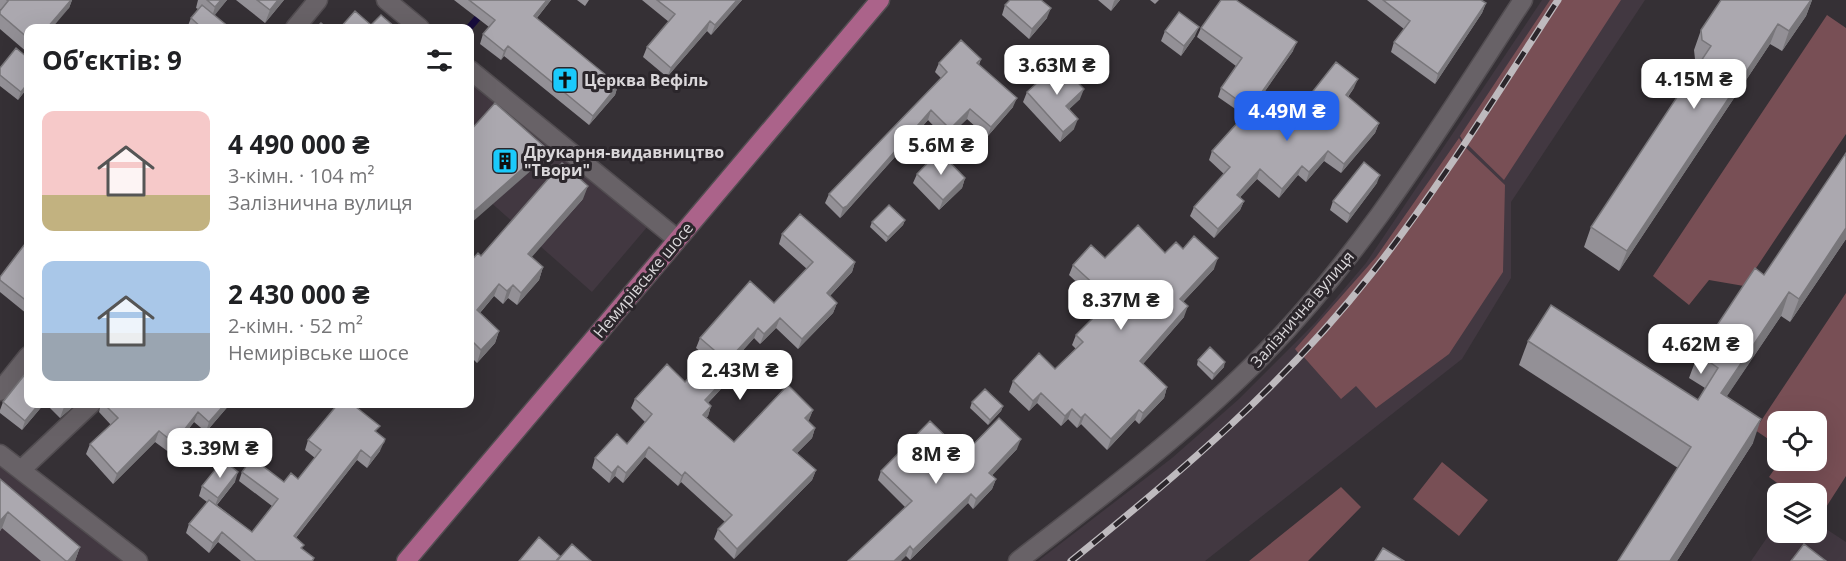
<!DOCTYPE html>
<html lang="uk">
<head>
<meta charset="utf-8">
<style>
  body { margin:0; font-family:"Open Sans",sans-serif; background:#f2f2f2; color:#202124; height:100vh; display:flex; flex-direction:column; font-size:22px; white-space:nowrap }
  * { box-sizing:border-box; margin:0 }
  p { font-size:20px; color:#757577 }
  .icon { flex:none; width:33px; height:33px; fill:none; stroke:currentColor; stroke-width:2; stroke-linecap:round; stroke-linejoin:round }
  .map { position:relative; flex:1; overflow:hidden }
  .drawer { position:absolute; left:24px; top:24px; width:450px; height:384px; display:flex; flex-direction:column; background:#fff; border-radius:12px; box-shadow:0 6px 24px #0002 }
  .drawer>* { flex:none }
  .tools { position:absolute; left:1767px; top:411px; display:grid; gap:12px }
  .tools a { display:grid; place-items:center; width:60px; height:60px; border-radius:12px; background:#fff; box-shadow:0 6px 24px #0002; font-size:30px }
  .price { position:absolute; translate:-50% -51px; padding:0 14px; border-radius:12px; background:#fff; color:#222; font-size:20px; line-height:39px; filter:drop-shadow(0 2px 3px #0008) }
  .price::after { content:''; position:absolute; left:50%; top:36px; width:18px; height:14px; margin-left:-9px; background:inherit; clip-path:polygon(0 0,100% 0,50% 100%) }
  .price.active { background:#2563eb; color:#fff }
  ul { padding:0; list-style:none }
  li { display:flex; align-items:center; gap:18px; height:150px; padding:0 18px }
  li span { display:grid; place-items:center; flex:none; width:168px; height:120px; border-radius:12px; color:#555 }
  li>.icon { margin-inline-start:auto }
  span .icon { width:72px; height:72px; fill:#fffc; stroke-width:1 }
  li b { font-size:26px }
  h2 { display:flex; justify-content:space-between; align-items:center; height:72px; padding:0 18px; font-size:26px }
  .map>svg:first-child { display:block }
  .built { fill:#423841 }
  .green { fill:#784f55 }
  .lines { fill:none; stroke-linecap:round; stroke-linejoin:round }
  .stream { stroke:#170c3c; stroke-width:7 }
  .minor-casing { stroke:#524d51; stroke-width:21 }
  .major-casing { stroke:#524d51; stroke-width:21 }
  .minor { stroke:#686267; stroke-width:18 }
  .major { stroke:#ab638a; stroke-width:18 }
  .rail-casing { stroke:#bebabe; stroke-width:7 }
  .rail { stroke:#2b262b; stroke-width:4.5; stroke-dasharray:14; stroke-linecap:butt }
  .wall { fill:#939096 }
  .shaded-wall { fill:#78767a }
  .building { fill:#aba8af; stroke:#78767a; stroke-width:1.5 }
  .labels { text-anchor:middle; dominant-baseline:central; stroke-width:6; stroke-linejoin:round; paint-order:stroke }
  .poi-label { font-size:16px; font-weight:bold; fill:#dad7da; stroke:#2b262b; text-anchor:start }
  .street-label { font-size:16px; fill:#dad7da; stroke:#2b262b }
</style>
</head>
<body>
<div class="map">
<svg width="1846" height="561" viewBox="0 0 1846 561">
  <rect width="100%" height="100%" fill="#353035"/>
  <!-- built -->
  <path class="built" d="M1542,0h103l-134,202v76l-49,81 -257,202h-167l134,-103 67,-59 76,-76 51,-60z
    M470,70l178,156 -56,66 -122,-108z
    M0,454l138,107h-138z
    M1777,523l1,9h38l1,-9 29,19v19h-95z"/>
  <!-- green -->
  <path class="green" d="M1550,0h7l-93,143 -4,-7z
    M1561,0h60l-117,180 -37,-36z
    M1827,15l19,13v106l-102,152 -35,-6 -20,25 -36,-29z
    M1459,138l4,6 -95,132 -69,78 -4,-5 81,-92z
    M1465,147l40,38 -2,87 -54,82 -73,54 -20,-22 -15,13 -39,-44 70,-79 71,-97 2,2 -1,-3z
    M1846,293v183l-25,39 -4,-3 -1,-18 -25,-1 -22,-16 11,-16 36,-1v-38h-38l-1,23 -22,-15z
    M1442,462l46,38 -29,36 -46,-37z
    M1341,487l20,20 -53,54h-59z"/>
  <g class="lines">
    <!-- stream -->
    <path class="stream" d="M469,28l24,-28"/>
    <defs>
      <path id="minor" d="M386,0l34,28
        M295,28l23,-28
        M470,70l207,169
        M0,391l28,-35
        M0,454l138,107
        M21,470l70,-66
        M1018,561c80,-62 161,-123 233,-194 109,-107 189,-240 272,-367"/>
      <path id="major" d="M406,561l474,-561"/>
    </defs>
    <!-- minor casing -->
    <use href="#minor" class="minor-casing"/>
    <!-- major casing -->
    <use href="#major" class="major-casing"/>
    <!-- minor -->
    <use href="#minor" class="minor"/>
    <!-- major -->
    <use href="#major" class="major"/>
    <defs>
      <path id="rail" d="M1071,561c108,-87 214,-177 301,-288 68,-86 126,-181 186,-273"/>
    </defs>
    <!-- rail casing -->
    <use href="#rail" class="rail-casing"/>
    <!-- rail -->
    <use href="#rail" class="rail"/>
  </g>
  <!-- wall -->
  <path class="wall" d="M0,0h72l-3,8 -41,20v25l-28,-24v-18l1,-1 -1,-1z
    M198,0h29l-13,15 16,13h-43l4,-10 7,-9 -2,-1z
    M236,0h48l-19,23z
    M454,0h97l-14,18 81,67 -3,10 -26,30 -85,-69 -3,4 -21,-16 3,-10 6,-7z
    M577,0h12l-4,6z
    M642,0h100l-31,35 -4,-4 -40,46 -24,-20 4,-10 22,-25z
    M1098,0h22l-9,11z
    M1150,0h9l-4,4z
    M1367,0h114l5,3 -4,10 -47,71 -44,-32 3,-10 10,-13z
    M1721,0h91l-6,16 -24,35 -12,-7 -151,227 -35,-24 7,-20 109,-164 -5,-4 -1,-9 7,-20z
    M1005,5l42,13 -18,21 -27,-24z
    M1201,28l92,23 -33,47 31,21 63,-31 -6,9 31,26 -4,10 -34,40 -17,-12 -18,21 -8,-7 -19,23 -22,-19 -17,18 4,4 -4,9 -26,28 -24,-22 4,-9 30,-33 -15,-14 3,-9 32,-36 -26,-18 3,-9 15,-22 -39,-29z
    M1165,31l30,5 -14,20 -20,-15z
    M981,59l-2,6 34,42 -26,30 -20,-18 -21,20 -18,-19 -85,95 -3,3 -15,-15 4,-9 112,-116 -6,-6 4,-9z
    M0,68l28,19 -10,13 -18,-14z
    M1027,92l53,7 -11,10 5,20 -14,13 -37,-40z
    M1846,153v86l-56,83 -9,-6 -55,81 27,46 -76,118h-59l60,-93 -159,-103 9,-24 170,59 7,-12 -16,-10 9,-24 66,-79z
    M917,174l48,4 -3,10 -23,22 -26,-27z
    M1377,183l-30,40 -17,-13 3,-9z
    M583,199l-52,58 12,10 -4,13 -22,25 -9,-7 -5,6 -9,-8 -14,17 19,18 -4,12 -18,20 -7,-7v-94z
    M905,220l-2,5 -17,17 -16,-15 2,-5z
    M782,234l73,28 -3,10 -22,24 7,7 -4,10 -35,36 -22,-21 -16,16 -6,-6 -19,21 1,14 -28,30 3,3 -3,10 -2,2 28,24 79,-32 -5,11 7,7 -3,10 -15,15 19,17 -4,10 -78,79 -20,-20 4,-10 7,-7 -44,-40 -3,4 -33,-29 -22,26 -8,-7 -6,7 -17,-15 3,-10 32,-14 18,-22 -14,-14 4,-9 50,-17 22,-25 -11,-9 4,-10 74,-35 33,-34 -28,-25z
    M28,240v73l-1,1 -27,-22v-15z
    M1183,249l31,20 -31,33 1,15 -41,47 24,23 -3,11 -25,26 -4,-4 -28,30 -26,-26 -4,4 -9,-9 -7,7 -24,-23 -8,8 -20,-19 4,-11 42,-12 21,-20 -4,-4 4,-10 27,-28 -34,-32 4,-10 32,-7 60,-5z
    M1198,360l26,7 -12,13 -15,-15z
    M3,402l25,2h16l-22,26 -22,-17v-3z
    M972,402l31,4 -2,5 -13,14 -18,-17z
    M46,404h30l-16,14z
    M101,404h129l-24,28 -12,-10 -24,31 -15,-11 -42,42 -27,-30 4,-10 21,-19 -12,-13z
    M377,433l3,18 -13,17 -10,-8 -61,78 6,11 12,9 -1,3h-72l-23,-19 -9,11 -23,-20 3,-9 18,-22 -8,-6 3,-10 33,-4 -18,23 35,27 20,-26 -33,-25 3,-9 42,10 14,-3 17,-21 -10,-8 3,-10z
    M1017,449l-25,26 4,4 -4,10 -19,20 -5,-6 -58,57 -4,-4 -1,-49 -27,-27 3,-9 83,-17z
    M0,479l80,68 -5,14h-34l-39,-33 -2,3z"/>
  <!-- shaded-wall -->
  <path class="shaded-wall" d="M71,0h1l-3,8 -17,20h-5z
    M221,0h6l-16,20 4,-13z
    M278,0h6l-19,23 5,-13z
    M547,0h4l-20,25 3,-9z
    M737,0h5l-31,35 4,-10z
    M1115,0h5l-9,11 3,-10z
    M1811,0h1l-6,16 -24,35 7,-20z
    M1486,3l-4,10 -47,71 3,-10z
    M1051,8l-4,10 -18,21 3,-10z
    M710,21l-3,10 -40,46 4,-9z
    M1778,24l-8,20 -151,227 8,-20z
    M1199,27l-4,9 -14,20 3,-10z
    M1297,42l-4,9 -46,66 3,-8z
    M508,46l-4,10 -3,4 3,-9z
    M1358,79l-4,9 -12,16 4,-9z
    M28,83v4l-10,13 3,-8z
    M618,85l-3,10 -26,30 4,-9z
    M1084,89l-4,10 -18,17 4,-10z
    M1017,98l-4,9 -26,30 4,-10z
    M970,109l-3,10 -21,20 4,-10z
    M931,110l-3,10 -85,95 -3,3 3,-10z
    M1078,119l-4,10 -14,13 3,-10z
    M1379,123l-4,10 -34,40 3,-9z
    M546,148l-4,13 -72,63v-9z
    M1328,151l-4,10 -18,21 3,-10z
    M1302,166l-4,9 -19,23 3,-9z
    M1260,169l-3,10 -23,25 3,-9z
    M1380,175l-3,8 -30,40 3,-9z
    M965,178l-3,10 -23,22 4,-10z
    M588,186l-5,13 -60,68 5,-13z
    M1244,201l-4,9 -26,28 4,-9z
    M905,220l-2,5 -17,17 2,-5z
    M1846,228v11l-56,83 9,-23z
    M1218,258l-4,11 -38,40 4,-10z
    M855,262l-3,10 -29,31 4,-10z
    M543,267l-4,13 -22,25 4,-12z
    M499,284l-5,12 -22,26 5,-12z
    M513,285l-5,13 -5,6 4,-13z
    M1789,292l-8,24 -68,101 8,-24z
    M837,303l-4,10 -35,36 4,-10z
    M1188,306l-4,11 -48,55 4,-11z
    M780,318l-4,10 -16,16 4,-10z
    M758,328l-4,10 -25,28 3,-10z
    M499,331l-4,12 -18,20 4,-13z
    M1225,362l-1,5 -12,13 2,-6z
    M740,363l-4,10 -35,37 4,-10z
    M1167,387l-3,11 -25,26 4,-11z
    M1041,393l-4,10 -8,8 4,-10z
    M39,404h5l-22,26 3,-9z
    M68,404h8l-16,14 4,-11z
    M225,404h5l-24,28 3,-10z
    M711,406l-3,10 -9,9 4,-10z
    M1003,406l-2,5 -13,14 2,-5z
    M1072,409l-4,10 -7,7 4,-10z
    M813,410l-4,10 -8,7 4,-9z
    M1139,410l-4,10 -28,30 4,-11z
    M198,412l-4,10 -24,31 4,-10z
    M1085,414l-4,10 -4,4 4,-10z
    M1761,419l-8,24 -76,118h-7z
    M815,428l-3,10 -22,22 3,-10z
    M159,431l-4,11 -42,42 4,-10z
    M1021,439l-4,10 -31,33 3,-9z
    M384,442l-4,9 -13,17 4,-10z
    M649,447l-4,10 -22,26 3,-10z
    M361,450l-4,10 -67,85 4,-9z
    M618,466l-3,10 -6,7 3,-10z
    M816,470l-4,10 -78,79 3,-10z
    M238,472l-3,10 -21,26 4,-10z
    M685,472l-4,10 -3,4 4,-10z
    M996,479l-4,10 -19,20 3,-10z
    M971,494l-3,9 -58,57 3,-10z
    M8,512l-6,16 -2,3v-10z
    M222,532l-4,10 -9,11 4,-10z
    M910,546l-4,10 -5,5h-7z
    M80,547l-5,14h-7z"/>
  <!-- building -->
  <path class="building" d="M7,0h64l-24,28h-19v10l-28,-24v-3l8,-10z
    M207,0h14l-6,7z
    M257,0h21l-8,10z
    M469,0h78l-13,16 84,69 -25,31 -85,-70 -4,5 -21,-17 12,-14z
    M657,0h80l-22,25 -5,-4 -39,47 -24,-21 28,-33z
    M1010,0h31l10,8 -19,21 -27,-24z
    M1221,0h15l61,42 -47,67 -29,-21 21,-30 -41,-30z
    M1383,0h98l5,3 -48,71 -44,-32 16,-21z
    M1721,0h90l-22,31 -11,-7 -151,227 -36,-24 120,-181 -9,-6 -1,-10z
    M202,5l28,23h-28l-11,-10z
    M355,11l16,14 10,-10 15,13h-56z
    M1179,12l20,15 -15,19 -19,-15z
    M321,23l6,5h-11z
    M961,40l20,19 -4,4 40,35 -26,29 -21,-18 -20,20 -19,-19 -84,96 -4,2 -14,-14 118,-122 -8,-9z
    M16,48l12,10v25l-7,9 -21,-17v-7z
    M1336,62l22,17 -12,16 33,28 -35,41 -16,-13 -19,21 -7,-6 -20,23 -22,-20 -23,26 7,6 -26,28 -24,-22 36,-40 -18,-16 48,-53 31,21z
    M1059,63l25,26 -18,17 12,13 -15,13 -36,-40z
    M495,103l51,45 -76,67v-84z
    M939,151l26,27 -22,22 -26,-26z
    M1846,153v75l-47,71 -10,-7 -68,101 40,26 -91,142h-52l73,-114 -163,-106 23,-36 147,95 20,-32 -20,-14 57,-86 9,7z
    M1364,162l16,13 -30,39 -17,-13z
    M562,163l26,23 -60,68 15,13 -22,26 -8,-8 -6,6 -8,-7 -22,26 22,21 -18,19 -11,-11v-77l8,-9 3,3z
    M889,205l16,15 -17,17 -16,-15z
    M800,214l55,48 -28,31 10,10 -35,36 -22,-21 -16,16 -6,-6 -26,28 8,7 -35,37 6,6 -8,9 31,27 54,-57 25,25 -8,8 10,10 -22,22 23,20 -79,79 -19,-20 14,-14 -47,-43 -3,4 -33,-29 -23,26 -8,-7 -6,7 -17,-15 22,-24 10,10 25,-30 -17,-15 32,-35 18,18 29,-32 -14,-12 50,-57 24,22 39,-41 -31,-28z
    M1138,225l27,28 11,-11 7,7 11,-13 24,22 -38,41 8,7 -48,55 27,26 -24,26 -4,-3 -28,29 -26,-25 -4,4 -9,-9 -7,7 -24,-23 -8,8 -20,-20 26,-28 16,16 28,-27 -7,-7 35,-35 -38,-35 18,-20 14,13z
    M28,240v62l-28,-22v-3z
    M1210,347l15,15 -11,12 -16,-14z
    M26,373l2,2v29h11l-14,17 -22,-19z
    M985,389l18,17 -13,14 -18,-18z
    M60,404h8l-4,3z
    M104,404h121l-16,18 -11,-10 -24,31 -15,-12 -42,43 -27,-30 28,-26z
    M338,404h14l28,22 -5,5 10,8 -1,3 -13,16 -10,-8 -67,86 10,9 -3,3 13,10 -2,3h-56l-34,-29 -9,11 -24,-19 20,-24 43,32 26,-33 -36,-27 10,-14 32,24 7,-9 7,6 23,-29 -13,-10z
    M999,418l22,21 -32,34 7,6 -20,20 -5,-5 -58,56 -3,-4 -16,15h-46l64,-60 -31,-30 49,-50 34,33z
    M223,460l15,12 -20,26 -16,-12z
    M0,479l80,68 -12,14h-2l-58,-49 -8,9z
    M539,537l21,19 -4,5h-37z
    M572,544l19,17h-34z
    M1804,544l22,17h-35z
    M1383,548l21,13h-29z"/>
  <!-- icons -->
  <defs>
    <symbol id="church-square" viewBox="-11 -11 22 22"><rect x="-9" y="-9" width="18" height="18" rx="4" fill="#1acafc" stroke="#2b262b"/><path d="M-1.2-6h2.4v3.5h3.3v2.4h-3.3V6h-2.4V-.1h-3.3v-2.4h3.3Z" fill="#111"/></symbol>
    <symbol id="building-square" viewBox="-11 -11 22 22"><rect x="-9" y="-9" width="18" height="18" rx="4" fill="#1acafc" stroke="#2b262b"/><path d="M-4-6H4V6H1V3H-1V6H-4ZM-2.5-4.3h1.7v1.8h-1.7ZM.8-4.3h1.7v1.8H.8ZM-2.5-1h1.7V.8h-1.7ZM.8-1h1.7V.8H.8Z" fill="#111"/></symbol>
  </defs>
  <g fill-rule="evenodd">
    <use href="#church-square" x="550" y="65" width="30" height="30"/>
    <use href="#building-square" x="490" y="146" width="30" height="30"/>
  </g>
  <g class="labels">
    <!-- poi labels -->
    <g class="poi-label">
      <text x="584" y="80">Церква Вефіль</text>
      <text x="524" y="152">Друкарня-видавництво<tspan x="524" dy="18">"Твори"</tspan></text>
    </g>
    <!-- street labels -->
    <g class="street-label">
      <text transform="translate(643 280) rotate(-50)">Немирівське шосе</text>
      <text transform="translate(1302 309) rotate(-49)">Залізнична вулиця</text>
    </g>
  </g>
</svg>
<div class="tools">
<a><svg class="icon" aria-label="locate" viewBox="0 0 24 24"><circle cx="12" cy="12" r="6"/><path d="M12 2v4M12 18v4M2 12h4M18 12h4"/></svg></a>
<a><svg class="icon" aria-label="layers" viewBox="0 0 24 24"><path d="M12 4l9 5-9 5-9-5zM3 14l9 5 9-5"/></svg></a>
</div>
<b class="price" style="left:1057px;top:96px">3.63M ₴</b>
<b class="price" style="left:1694px;top:110px">4.15M ₴</b>
<b class="price active" style="left:1287px;top:142px">4.49M ₴</b>
<b class="price" style="left:941px;top:176px">5.6M ₴</b>
<b class="price" style="left:1121px;top:331px">8.37M ₴</b>
<b class="price" style="left:1701px;top:375px">4.62M ₴</b>
<b class="price" style="left:740px;top:401px">2.43M ₴</b>
<b class="price" style="left:220px;top:479px">3.39M ₴</b>
<b class="price" style="left:936px;top:485px">8M ₴</b>
<section class="drawer">
<h2>Об’єктів: 9<svg class="icon" aria-label="filters" viewBox="0 0 24 24"><path d="M4 7h16M4 17h16"/><circle cx="9" cy="7" r="2"/><circle cx="15" cy="17" r="2"/></svg></h2>
<ul>
<li><span style="background:linear-gradient(#f6c9c9 70%,#c2b280 0)"><svg class="icon" aria-label="home" viewBox="0 0 24 24"><path d="M3 11l9-7 9 7M6 9v11h12V9"/></svg></span><div><b>4 490 000 ₴</b><p>3-кімн. · 104 m²</p><p>Залізнична вулиця</p></div></li>
<li><span style="background:linear-gradient(#a9c7e8 60%,#9aa5b1 0)"><svg class="icon" aria-label="home" viewBox="0 0 24 24"><path d="M3 11l9-7 9 7M6 9v11h12V9"/></svg></span><div><b>2 430 000 ₴</b><p>2-кімн. · 52 m²</p><p>Немирівське шосе</p></div></li>
</ul>
</section>
</div>
</body>
</html>
